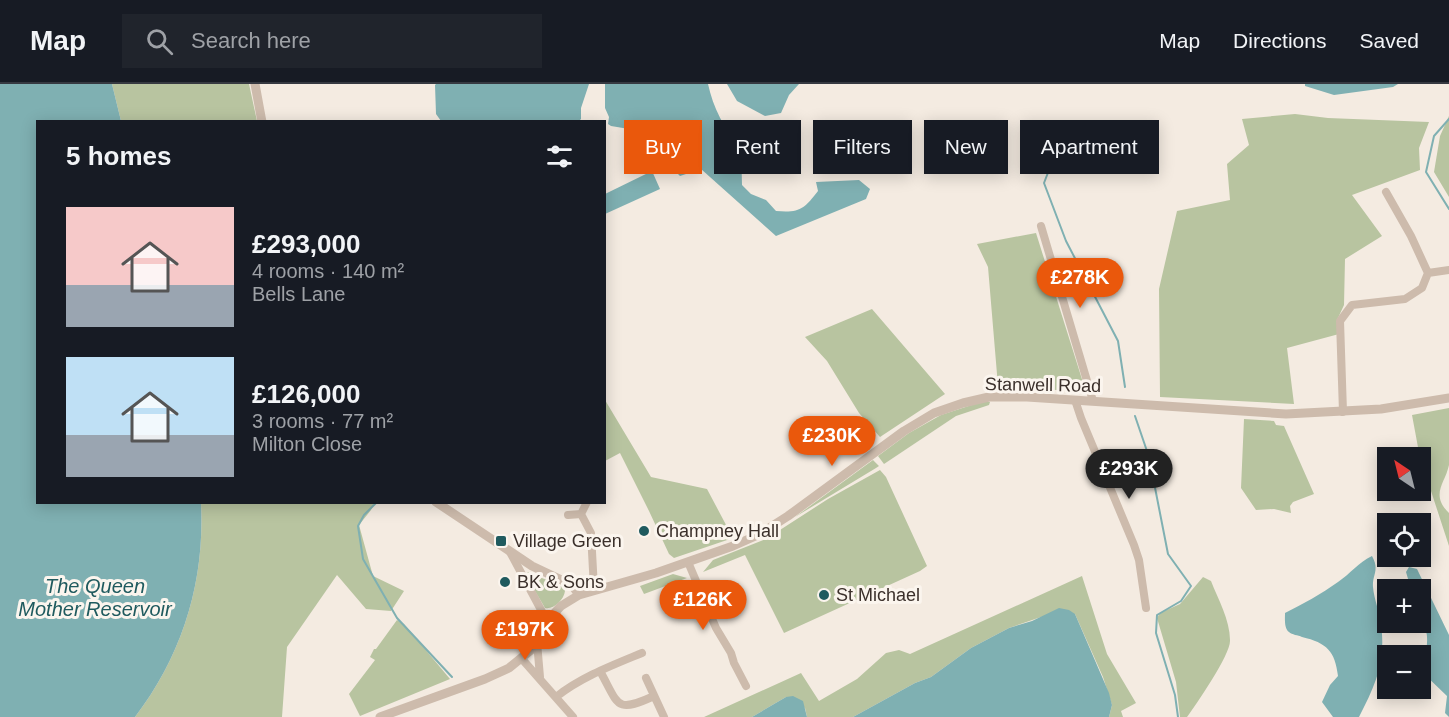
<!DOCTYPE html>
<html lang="en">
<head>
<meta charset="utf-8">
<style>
  body { margin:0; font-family:Helvetica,sans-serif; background:#20242c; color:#f1f3f6; height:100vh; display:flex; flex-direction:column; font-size:22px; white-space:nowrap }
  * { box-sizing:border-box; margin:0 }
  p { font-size:20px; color:#9ea1a6 }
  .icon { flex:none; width:33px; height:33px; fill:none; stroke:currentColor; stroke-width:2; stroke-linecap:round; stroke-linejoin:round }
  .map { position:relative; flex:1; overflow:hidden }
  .details { position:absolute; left:36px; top:36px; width:570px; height:384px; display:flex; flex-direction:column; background:#171b24; border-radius:0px; box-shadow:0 3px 15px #0003 }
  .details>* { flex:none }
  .guide { position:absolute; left:624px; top:36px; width:570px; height:54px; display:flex; gap:12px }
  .needle { width:39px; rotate:325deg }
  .tools { position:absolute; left:1377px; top:363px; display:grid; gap:12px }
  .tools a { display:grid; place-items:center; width:54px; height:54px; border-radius:0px; background:#171b24; box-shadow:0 3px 15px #0003; font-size:30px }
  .price { position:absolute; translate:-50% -51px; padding:0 14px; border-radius:21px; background:#ea580c; color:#fff; font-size:20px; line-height:39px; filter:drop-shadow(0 2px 3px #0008) }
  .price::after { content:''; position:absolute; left:50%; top:36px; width:18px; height:14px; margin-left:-9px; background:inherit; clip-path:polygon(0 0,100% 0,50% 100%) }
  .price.current { background:#222; color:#fff }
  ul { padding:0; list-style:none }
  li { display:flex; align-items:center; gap:18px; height:150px; padding:0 30px }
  li span { display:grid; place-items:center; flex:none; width:168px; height:120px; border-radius:0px; color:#555 }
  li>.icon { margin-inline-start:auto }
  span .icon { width:72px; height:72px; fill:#fffc; stroke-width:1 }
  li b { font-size:26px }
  h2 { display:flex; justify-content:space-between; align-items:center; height:72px; padding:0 30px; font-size:26px }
  .chip { padding:0 21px; border-radius:0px; background:#171b24; box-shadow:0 3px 15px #0003; font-size:21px; line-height:54px }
  .chip.current { background:#ea580c; color:#fff }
  header { display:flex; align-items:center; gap:36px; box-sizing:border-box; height:84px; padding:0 30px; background:#171b24; border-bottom:2px solid #363941 }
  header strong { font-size:28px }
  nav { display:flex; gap:33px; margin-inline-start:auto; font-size:21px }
  .search { width:420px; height:54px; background:#20242c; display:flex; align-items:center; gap:15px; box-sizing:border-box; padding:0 21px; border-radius:0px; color:#9ea1a6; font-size:22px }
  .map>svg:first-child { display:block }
  .green { fill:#b8c4a0 }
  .water { fill:#7fb0b2 }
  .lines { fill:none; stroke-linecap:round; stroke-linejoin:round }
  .stream { stroke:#7fb0b2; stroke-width:2 }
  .minor { stroke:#cdbbac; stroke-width:8 }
  .tertiary { stroke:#cdbbac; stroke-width:9 }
  .poi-dot { fill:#1f5a5e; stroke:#fbf5ee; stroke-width:2 }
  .labels { text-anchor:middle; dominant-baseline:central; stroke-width:6; stroke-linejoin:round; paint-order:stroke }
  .street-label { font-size:18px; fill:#3b302b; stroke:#fbf5ee }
  .poi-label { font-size:18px; fill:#3b302b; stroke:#fbf5ee; text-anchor:start }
  .water-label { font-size:20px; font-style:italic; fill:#1f5a5e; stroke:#fbf5ee }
</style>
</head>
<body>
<header>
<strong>Map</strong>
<div class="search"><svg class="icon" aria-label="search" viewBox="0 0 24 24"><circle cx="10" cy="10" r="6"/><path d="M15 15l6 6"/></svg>Search here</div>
<nav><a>Map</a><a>Directions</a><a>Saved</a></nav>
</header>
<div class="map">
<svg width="1449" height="633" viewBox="0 0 1449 633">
  <rect width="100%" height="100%" fill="#f4ebe1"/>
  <!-- green -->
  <path class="green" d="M112,0h137l8,37h-136z
    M1295,30l33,4 101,4 -10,26 1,22 -68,25 30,41 -37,23 -1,46 -6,13 1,16 -52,14 7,56 -134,-7 -1,-108 18,-78 53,-11 -3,-36 22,-19 -7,-26z
    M1449,32v81l-15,-25 6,-36z
    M1036,149l50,159 -88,-6 -10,-119 -11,-23z
    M872,225l73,85 -65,43 -21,-24 -32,-52 -22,-24z
    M605,316l46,77 56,12 26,49 -59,20 -5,-4 -20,-43 -29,-58 -15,8z
    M984,317l6,1 -1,3 -33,11 -72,48 -6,-8 31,-23 32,-18z
    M1449,324c0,16 0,43 0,57 -4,19 -19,29 0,48v33l-18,-55 -10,-18 -1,-15 -8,-43z
    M1244,335l30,2 2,4 8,1 30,68 -21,8 -3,4 1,7 -17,-4 -18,1 -15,-22z
    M873,376l6,6 -3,2 -81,49z
    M880,386l6,7 41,89 -7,5 -136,62 -39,-78 -42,17 10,-12 53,-21 62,-40z
    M201,419h173l-3,7 -12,15 14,51 31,15 -13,20 -25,-2 -29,-34 -50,72 -5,70h-147c48,-63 70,-136 66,-214z
    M528,488l35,15 2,4c-1,9 -12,19 -20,17l-19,-32z
    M673,490l14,4 -43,16 -4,-8z
    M1082,492l25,78 29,49 -15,8 2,6h-14l3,-12 -9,-28 -28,-63 -34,3 -32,11 -38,20 -40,29 -16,6 -62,34h-46l-2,-9 -19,-11 -34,20h-48l97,-44 18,28 38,-22 29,-26 13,-3 11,4z
    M1203,493l8,4c7,18 19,39 19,59 1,14 -33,63 -43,77h-7l-4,-35 -19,-64 3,-5 20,-9z
    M397,536l7,4 46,55 -90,37 -11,-22 26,-34 -5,-3 4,-8h2z"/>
  <!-- water -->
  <path class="water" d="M0,0h112l9,37 -83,1v380l163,1c4,78 -18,151 -66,214h-135z
    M436,0h153l-8,24v11l-3,3 -137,-1 -5,-7 -1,-29z
    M605,0h103c5,23 16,46 33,62l1,39 9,9 15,6 10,11c24,2 28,-2 42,-20l-2,-9 43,-2 11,9 -4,10 -90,37 -75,-67 -21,7 -4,-4 4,-10 6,-6 -15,-20 -60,-10 -3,-2 1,-7 -4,-9z
    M727,0h72l-10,11 -8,18 -16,3 -28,-15z
    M1305,0h93l-5,3 -59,8 -29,-9z
    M652,87l8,18 -55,25v-20z
    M1372,472c8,14 0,19 1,31 1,13 7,25 8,37 5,38 -5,60 -22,93h-26l-11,-15 8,-17 8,-9c-3,-25 -11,-33 -36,-39 -4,-2 -10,-2 -13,-5 -5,-4 -4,-13 -4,-19 18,-9 36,-19 53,-31 12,-8 21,-20 34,-26z
    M1409,483l8,2 32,66v82l-4,-4 2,-17 -26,-25c1,-11 7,-20 6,-34 0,-7 -5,-11 -7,-18 -2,-8 0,-20 0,-29l-9,-1 -5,-17z
    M1059,524l10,2 6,4 34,79 3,12 -3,12h-256l62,-34 16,-6 40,-29 38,-20 23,-7z
    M793,612l10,5 4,16h-55l34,-20z"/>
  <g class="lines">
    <!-- stream -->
    <path class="stream" d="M1449,35l-15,17 -8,36 23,37
      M1125,303l-7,-46 -52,-100 -22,-58 5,-13 78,-36
      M1135,332l14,41 19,97 23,32 -10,15 -24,14 -1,18 19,62 3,22
      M377,418l-13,13 -6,11 5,33 34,59 55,59"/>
    <!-- minor -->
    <path class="minor" d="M1041,142l52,175
      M1428,189l21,-3
      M1075,316l6,18 53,127 5,15 7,48
      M1343,328l-3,-91 12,-16 53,-6 17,-11 6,-15 -17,-37 -25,-44
      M581,430l6,-12
      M568,431l13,-1 10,19 3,56
      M510,468l37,69
      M688,478l28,66 15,25 3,10 12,23
      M537,558l3,35
      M522,575l51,58
      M600,587c19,34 15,43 54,25
      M646,594l18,39
      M556,613c25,-20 57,-32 86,-44"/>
    <!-- tertiary -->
    <path class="tertiary" d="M255,0l7,38
      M436,418l96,64 40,19 7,10
      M380,633l105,-38 24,-11 22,-18 16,-29 14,-15 18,-11 77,-22 77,-27 27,-12 28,-18 116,-85 30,-18 29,-10 26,-6h38l259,17 95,-5 68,-11"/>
  </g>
  <!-- markers -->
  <g class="poi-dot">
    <circle cx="644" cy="447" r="6"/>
    <rect x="495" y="451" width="12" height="12" rx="3"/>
    <circle cx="505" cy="498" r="6"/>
    <circle cx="824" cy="511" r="6"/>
  </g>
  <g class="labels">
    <!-- street labels -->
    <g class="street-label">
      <text transform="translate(1043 301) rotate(1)">Stanwell Road</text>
    </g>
    <!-- poi labels -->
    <g class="poi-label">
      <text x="656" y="447">Champney Hall</text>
      <text x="513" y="457">Village Green</text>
      <text x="517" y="498">BK &amp; Sons</text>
      <text x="836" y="511">St Michael</text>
    </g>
    <!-- water labels -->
    <g class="water-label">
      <text x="95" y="502">The Queen<tspan x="95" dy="23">Mother Reservoir</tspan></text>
    </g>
  </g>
</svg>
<div class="tools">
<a><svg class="needle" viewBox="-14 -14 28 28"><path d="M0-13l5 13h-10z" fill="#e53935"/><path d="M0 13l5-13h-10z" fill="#9ea1a6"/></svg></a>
<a><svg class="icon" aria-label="locate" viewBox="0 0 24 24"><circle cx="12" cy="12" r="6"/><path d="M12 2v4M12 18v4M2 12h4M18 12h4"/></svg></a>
<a>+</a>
<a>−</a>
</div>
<b class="price" style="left:1080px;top:225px">£278K</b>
<b class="price" style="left:832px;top:383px">£230K</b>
<b class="price current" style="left:1129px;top:416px">£293K</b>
<b class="price" style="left:703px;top:547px">£126K</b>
<b class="price" style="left:525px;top:577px">£197K</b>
<div class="guide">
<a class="chip current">Buy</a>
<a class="chip">Rent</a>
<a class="chip">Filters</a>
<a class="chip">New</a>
<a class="chip">Apartment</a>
</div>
<section class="details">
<h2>5 homes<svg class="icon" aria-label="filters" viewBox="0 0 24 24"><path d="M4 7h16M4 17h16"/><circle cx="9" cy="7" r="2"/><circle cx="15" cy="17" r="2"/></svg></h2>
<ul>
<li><span style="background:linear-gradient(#f6c9c9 65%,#9aa5b1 0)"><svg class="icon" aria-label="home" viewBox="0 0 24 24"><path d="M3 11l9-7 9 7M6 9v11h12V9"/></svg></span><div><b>£293,000</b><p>4 rooms · 140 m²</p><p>Bells Lane</p></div></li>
<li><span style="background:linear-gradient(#bfe0f5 65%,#9aa5b1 0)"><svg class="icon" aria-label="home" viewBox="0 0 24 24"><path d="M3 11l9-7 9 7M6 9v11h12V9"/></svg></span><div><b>£126,000</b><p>3 rooms · 77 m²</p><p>Milton Close</p></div></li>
</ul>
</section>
</div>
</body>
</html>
